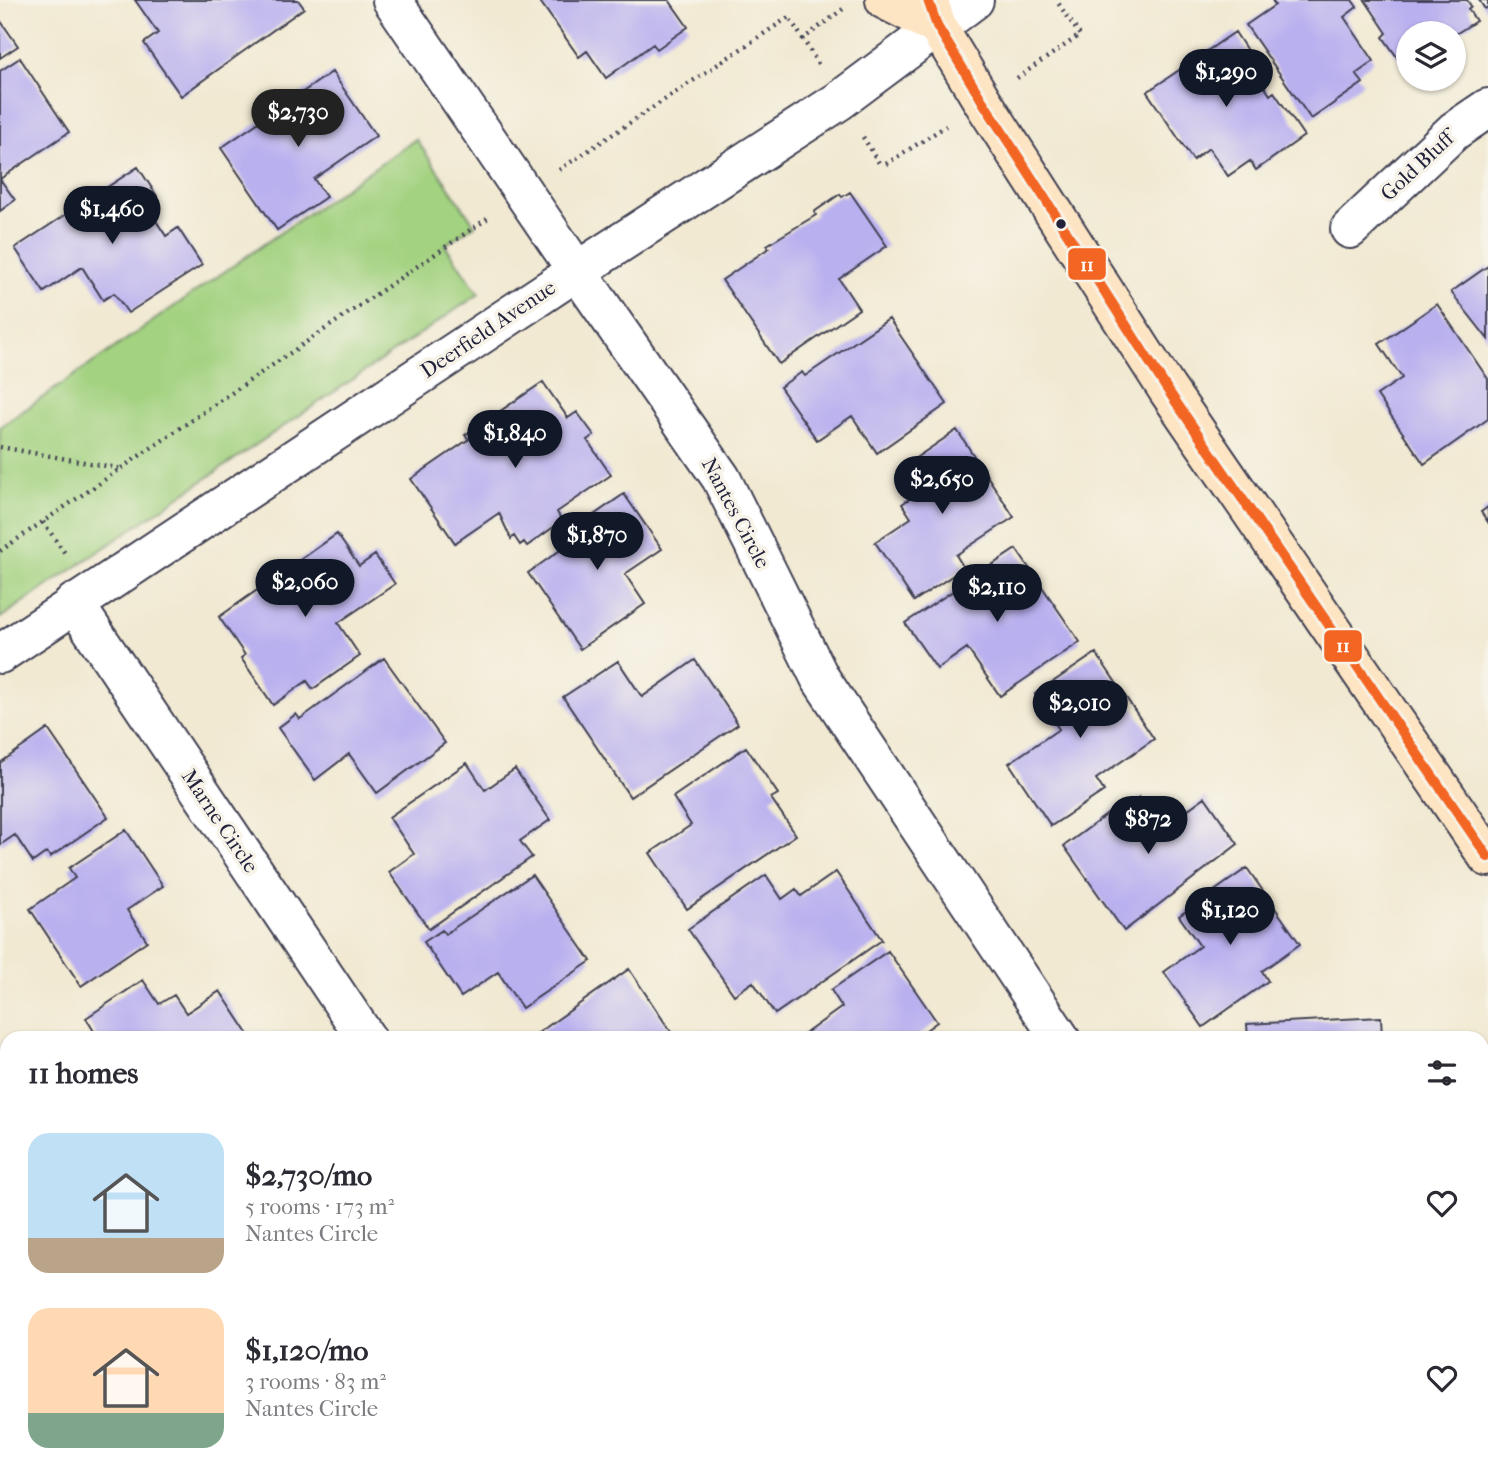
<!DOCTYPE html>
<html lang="en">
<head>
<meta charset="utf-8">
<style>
  body { margin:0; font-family:"IM FELL French Canon",serif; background:#f7f7f7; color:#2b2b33; height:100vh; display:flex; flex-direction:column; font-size:26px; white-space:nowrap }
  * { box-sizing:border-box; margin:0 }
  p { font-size:23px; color:#7c7c81 }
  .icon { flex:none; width:38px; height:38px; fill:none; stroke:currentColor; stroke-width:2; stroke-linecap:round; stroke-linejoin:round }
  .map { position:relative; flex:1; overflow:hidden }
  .sheet { position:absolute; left:0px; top:1031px; width:1489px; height:450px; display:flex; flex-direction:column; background:#fff; border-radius:21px 21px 0 0; box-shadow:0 2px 5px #0004 }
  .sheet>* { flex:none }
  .tools { position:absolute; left:1396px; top:21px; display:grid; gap:14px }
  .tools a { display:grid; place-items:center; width:70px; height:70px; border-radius:50%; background:#fff; box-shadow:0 2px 5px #0004; font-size:35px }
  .price { position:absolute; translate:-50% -60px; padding:0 16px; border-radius:24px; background:#111827; color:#fff; font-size:23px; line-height:46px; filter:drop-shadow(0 2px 4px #0008) }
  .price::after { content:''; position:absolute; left:50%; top:42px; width:21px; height:16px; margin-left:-10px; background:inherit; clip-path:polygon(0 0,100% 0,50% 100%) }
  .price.on { background:#222; color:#fff }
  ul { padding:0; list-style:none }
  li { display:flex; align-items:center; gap:21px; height:175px; padding:0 28px }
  li span { display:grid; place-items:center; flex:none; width:196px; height:140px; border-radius:21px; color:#555 }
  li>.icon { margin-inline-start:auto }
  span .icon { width:84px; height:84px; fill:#fffc; stroke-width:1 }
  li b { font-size:30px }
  h2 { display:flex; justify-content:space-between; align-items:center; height:84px; padding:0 28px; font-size:30px }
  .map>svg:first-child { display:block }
  .green { fill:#a3d280; stroke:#627a5e; stroke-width:2 }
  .building { fill:#b9b0ef }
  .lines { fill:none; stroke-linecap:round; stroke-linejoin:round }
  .minor-casing { stroke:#414052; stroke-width:42 }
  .tertiary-casing { stroke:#414052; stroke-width:42 }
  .secondary-casing { stroke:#414052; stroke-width:42 }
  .path { stroke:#414052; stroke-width:4.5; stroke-dasharray:2 5; stroke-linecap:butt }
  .minor { stroke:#fff; stroke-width:38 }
  .tertiary { stroke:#fff; stroke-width:38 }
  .secondary { stroke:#fde5c4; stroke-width:38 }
  .bus-1-casing { stroke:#f7f3e8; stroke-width:16 }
  .bus-1 { stroke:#f26522; stroke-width:10 }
  .bus-dot { fill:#22223b; stroke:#f7f3e8; stroke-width:2.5 }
  .labels { text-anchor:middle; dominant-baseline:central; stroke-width:7; stroke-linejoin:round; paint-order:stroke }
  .street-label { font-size:21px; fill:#22223b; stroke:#f7f3e8 }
  .line-badge { stroke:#f7f3e8; stroke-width:2.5 }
  .badge-label { font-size:19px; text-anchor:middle; font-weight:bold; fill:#fff }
</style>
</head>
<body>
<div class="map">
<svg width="1488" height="1479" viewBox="0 0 1488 1479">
  <rect width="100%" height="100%" fill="#f7f3e8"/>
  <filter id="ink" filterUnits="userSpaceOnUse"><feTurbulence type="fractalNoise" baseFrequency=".0143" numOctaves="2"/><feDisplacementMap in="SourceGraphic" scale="14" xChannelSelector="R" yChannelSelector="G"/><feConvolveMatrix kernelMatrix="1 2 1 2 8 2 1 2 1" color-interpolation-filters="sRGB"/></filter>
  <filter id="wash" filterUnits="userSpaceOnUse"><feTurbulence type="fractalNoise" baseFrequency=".00686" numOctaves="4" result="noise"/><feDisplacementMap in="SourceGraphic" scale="28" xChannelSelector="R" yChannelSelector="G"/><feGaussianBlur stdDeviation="1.57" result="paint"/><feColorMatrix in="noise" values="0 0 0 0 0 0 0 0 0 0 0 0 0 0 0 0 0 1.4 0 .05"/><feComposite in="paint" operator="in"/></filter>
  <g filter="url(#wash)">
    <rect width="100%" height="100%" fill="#f1e9d2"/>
    <!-- green -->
    <path class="green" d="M416,139l59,86 -30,20 34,49 -479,324v-191z"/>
    <g id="blocks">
      <!-- building -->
      <path class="building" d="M135,0h163l6,8 -123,88 -37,-53 14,-10z
        M539,0h130l19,27 -31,22 -4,-5 -47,34 -19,-27 -8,6z
        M1272,0h80l5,7 -13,10 30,44 -18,13 7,9 -52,36 -65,-94 29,-20z
        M1365,0h102l4,6 -3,3 8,12 -22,14 -45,-2v41l-26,-37 4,-4z
        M1479,0h9v7l-3,2z
        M0,20l18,26 -18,12z
        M1235,32l32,49 -4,3 7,11 4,-3 30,44 -48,34 -6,-9 -22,15 -19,-28 -16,12 -46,-68z
        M1454,39l9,12 -9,6z
        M20,58l49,74 -69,47 15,21 -15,11v-140z
        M332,72l44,64 -62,43 12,18 -49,33 -56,-82z
        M138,167l19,29 -12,8 21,32 12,-8 24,37 -74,48 -14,-20 -11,7 -21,-33 -38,25 -29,-44z
        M850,192l37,54 -48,33 20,30 -80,55 -57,-84 47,-32 -2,-3 49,-30 -2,-3 26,-18 2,3z
        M1488,266v73l-37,-47z
        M1437,304l51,75v40l-64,45 -47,-69 25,-17 -23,-34z
        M889,319l58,85 -70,49 -25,-37 -35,24 -37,-53 22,-15 3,4z
        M543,382l25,36 9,-6 17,23 -7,5 24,35 -54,37 5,9 -35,25 -3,-4 -4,3 -6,-9 -3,3 -12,-26 -44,30 -44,-64 58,-40 -4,-4z
        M957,430l57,87 -58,38 8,13 -50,33 -39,-59 36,-24 -9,-14 13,-9 -17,-25z
        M624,494l38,55 -37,25 20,30 -65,45 -52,-76 45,-32 -5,-8z
        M1488,507v15l-7,-10z
        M337,534l22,32 16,-11 20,29 -57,39 22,33 -47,33 -6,-8 -34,24 -32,-47 4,-3 -26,-38z
        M1016,549l64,93 -80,54 -33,-48 -30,21 -32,-46z
        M1096,653l58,86 -58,40 8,12 -53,35 -42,-63 50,-34 -24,-35z
        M384,658l61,85 -68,50 -28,-39 -34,26 -37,-52 18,-14 4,5z
        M695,660l43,64 -108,73 -67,-100 55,-36 24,36z
        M48,729l60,88 -58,40 -3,-5 -14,10 -18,-27 -15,10v-82z
        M746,747l32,47 -7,4 25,37 -109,74 -37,-56 41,-28 -18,-28z
        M467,763l18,27 30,-21 35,51 -30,21 12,16 -103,72 -40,-57 25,-18 -25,-37z
        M1139,797l23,31 43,-31 33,47 -114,87 -60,-85 56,-41 3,5z
        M126,830l37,56 -36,24 20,31 -66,45 -51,-77 45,-31 -6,-10z
        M1247,868l53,76 -38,27 6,10 -65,46 -39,-55 36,-26 -21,-30z
        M836,872l46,68 -107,74 -22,-32 -19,13 -46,-66 78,-54 16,24 14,-10 5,7z
        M532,875l59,86 -69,47 -24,-36 -37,25 -37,-55 18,-12 3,4z
        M888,951l49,71 -22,16h-116l43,-31 -11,-17z
        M629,969l46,69h-144z
        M143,980l16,24 15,-9 12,18 34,-22 31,47h-153l-12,-20z
        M1381,1017l1,21h-134l-1,-14z
        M0,1102l7,9v91l-7,5z
        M7,1234v77l-7,-10v-62z
        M149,1474h141l-8,5h-142z
        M384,1474h149l4,5h-150z
        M796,1474h19l6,5h-30z"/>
    </g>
  </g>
  <g filter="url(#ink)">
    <use href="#blocks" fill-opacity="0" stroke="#414052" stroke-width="2"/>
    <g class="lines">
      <defs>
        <path id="minor" d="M1350,229l104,-98 34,-23
          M577,271l144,207 99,200 240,360
          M74,603l292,435"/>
        <path id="tertiary" d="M392,0l185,271
          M0,654l577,-383 262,-170 135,-101"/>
        <path id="secondary" d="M885,0l52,26
          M928,0l9,26 46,76 184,287 321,468"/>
      </defs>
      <!-- minor casing -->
      <use href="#minor" class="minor-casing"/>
      <!-- tertiary casing -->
      <use href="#tertiary" class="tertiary-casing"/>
      <!-- secondary casing -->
      <use href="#secondary" class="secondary-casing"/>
      <!-- path -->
      <path class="path" d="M818,64l-15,-25 40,-30
        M1017,78l63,-43 -24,-35
        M863,137l16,26
        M886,164l60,-38
        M559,170l230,-153 14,22
        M0,447l123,22
        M43,522l24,34
        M0,551l488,-333"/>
      <!-- minor -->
      <use href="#minor" class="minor"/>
      <!-- tertiary -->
      <use href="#tertiary" class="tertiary"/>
      <!-- secondary -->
      <use href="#secondary" class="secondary"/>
      <defs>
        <path id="bus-1" d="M928,0l9,26 46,76 184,287 321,468"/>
      </defs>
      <!-- bus-1 casing -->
      <use href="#bus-1" class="bus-1-casing"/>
      <!-- bus-1 -->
      <use href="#bus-1" class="bus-1"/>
    </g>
  </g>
  <!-- markers -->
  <circle class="bus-dot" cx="1061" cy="224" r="6"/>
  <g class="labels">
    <!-- street labels -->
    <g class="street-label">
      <text transform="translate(1417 166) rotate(-43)">Gold Bluff</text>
      <text transform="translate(488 329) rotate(-34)">Deerfield Avenue</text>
      <text transform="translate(736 513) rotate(62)">Nantes Circle</text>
      <text transform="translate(220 821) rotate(56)">Marne Circle</text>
    </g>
  </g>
  <g class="line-badge">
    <rect x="1067" y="247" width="40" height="34" rx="7" fill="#f26522"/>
    <rect x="1323" y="629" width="40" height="34" rx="7" fill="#f26522"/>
  </g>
  <g class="badge-label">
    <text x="1087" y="271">11</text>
    <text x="1343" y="652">11</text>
  </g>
</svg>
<div class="tools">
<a><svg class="icon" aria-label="layers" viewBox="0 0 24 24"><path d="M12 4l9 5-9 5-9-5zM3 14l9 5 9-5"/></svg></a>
</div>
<b class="price" style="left:1226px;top:109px">$1,290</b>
<b class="price on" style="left:298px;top:149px">$2,730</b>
<b class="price" style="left:112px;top:246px">$1,460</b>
<b class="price" style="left:515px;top:470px">$1,840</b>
<b class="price" style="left:942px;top:516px">$2,650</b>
<b class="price" style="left:597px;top:572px">$1,870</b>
<b class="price" style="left:305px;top:619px">$2,060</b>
<b class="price" style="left:997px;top:624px">$2,110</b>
<b class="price" style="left:1080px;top:740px">$2,010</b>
<b class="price" style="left:1148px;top:856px">$872</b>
<b class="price" style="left:1230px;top:947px">$1,120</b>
<section class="sheet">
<h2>11 homes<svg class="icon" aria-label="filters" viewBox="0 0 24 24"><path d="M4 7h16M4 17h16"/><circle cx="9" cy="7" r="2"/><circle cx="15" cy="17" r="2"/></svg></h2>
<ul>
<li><span style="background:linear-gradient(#bfe0f5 75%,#b9a48a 0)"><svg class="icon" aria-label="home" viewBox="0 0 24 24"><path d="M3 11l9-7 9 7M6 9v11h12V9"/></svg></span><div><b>$2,730/mo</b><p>5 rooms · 173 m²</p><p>Nantes Circle</p></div><svg class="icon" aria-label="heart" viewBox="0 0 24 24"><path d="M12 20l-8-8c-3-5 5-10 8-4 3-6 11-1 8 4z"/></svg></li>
<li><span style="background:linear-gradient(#ffd9b3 75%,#7fa58c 0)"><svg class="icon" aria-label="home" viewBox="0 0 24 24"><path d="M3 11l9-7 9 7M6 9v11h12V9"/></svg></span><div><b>$1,120/mo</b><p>3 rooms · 83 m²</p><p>Nantes Circle</p></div><svg class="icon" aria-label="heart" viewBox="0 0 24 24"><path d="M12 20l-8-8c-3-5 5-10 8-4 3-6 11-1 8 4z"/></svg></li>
</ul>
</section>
</div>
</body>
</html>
